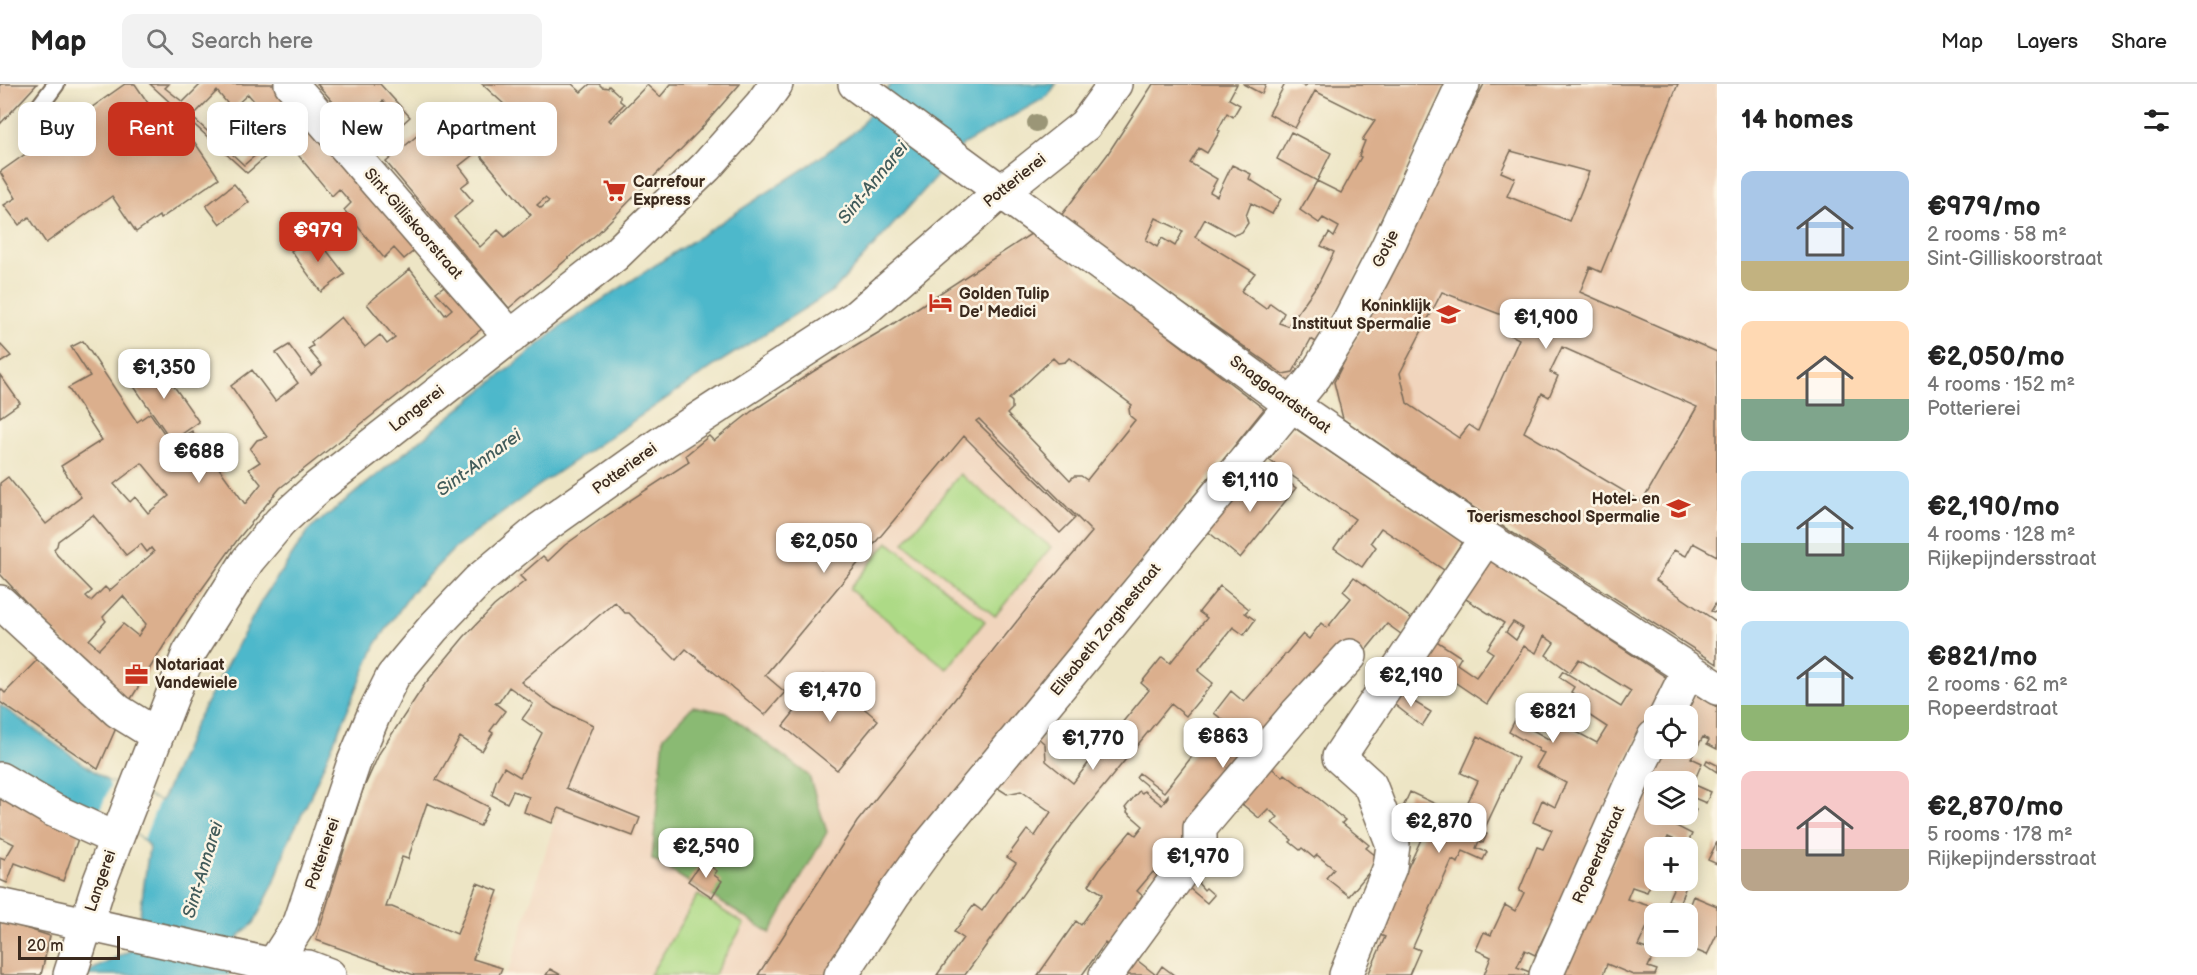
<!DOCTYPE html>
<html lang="en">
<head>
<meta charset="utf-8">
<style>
  body { margin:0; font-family:"Balsamiq Sans",sans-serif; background:#f2f2f2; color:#222; height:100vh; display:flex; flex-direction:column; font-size:22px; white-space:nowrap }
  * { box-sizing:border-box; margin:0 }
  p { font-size:20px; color:#767676 }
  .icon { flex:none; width:33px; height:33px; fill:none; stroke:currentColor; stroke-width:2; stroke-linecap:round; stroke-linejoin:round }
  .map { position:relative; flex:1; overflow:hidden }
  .drawer { display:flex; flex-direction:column; background:#fff; width:480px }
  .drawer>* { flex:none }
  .hud { position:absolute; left:18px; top:18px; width:570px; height:54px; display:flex; gap:12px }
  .tools { position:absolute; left:1644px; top:621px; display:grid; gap:12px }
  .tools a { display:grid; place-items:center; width:54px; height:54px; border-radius:12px; background:#fff; box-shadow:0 3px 15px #0003; font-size:30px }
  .scale { position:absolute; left:18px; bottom:15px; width:102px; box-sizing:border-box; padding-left:6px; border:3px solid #3b2a1e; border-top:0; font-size:16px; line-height:21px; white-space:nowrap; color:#3b2a1e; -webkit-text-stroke:4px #fcf5e5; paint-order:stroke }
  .price { position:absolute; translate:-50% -51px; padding:0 14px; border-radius:12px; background:#fff; color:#222; font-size:20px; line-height:39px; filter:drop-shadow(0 2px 3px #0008) }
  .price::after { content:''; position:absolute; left:50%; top:36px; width:18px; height:14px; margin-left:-9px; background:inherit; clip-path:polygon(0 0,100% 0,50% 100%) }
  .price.on { background:#c8321e; color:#fff }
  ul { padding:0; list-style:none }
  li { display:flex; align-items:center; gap:18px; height:150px; padding:0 24px }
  li span { display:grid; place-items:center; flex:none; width:168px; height:120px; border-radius:12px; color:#555 }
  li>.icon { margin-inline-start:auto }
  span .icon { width:72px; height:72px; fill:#fffc; stroke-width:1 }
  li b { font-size:26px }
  h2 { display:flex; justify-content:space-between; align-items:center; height:72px; padding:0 24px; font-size:26px }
  .pill { padding:0 21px; border-radius:12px; background:#fff; box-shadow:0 3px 15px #0003; font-size:21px; line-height:54px }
  .pill.on { background:#c8321e; color:#fff }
  header { display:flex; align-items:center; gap:36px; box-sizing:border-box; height:84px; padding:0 30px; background:#fff; border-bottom:2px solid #e0e0e0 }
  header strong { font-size:28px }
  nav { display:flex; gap:33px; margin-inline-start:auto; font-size:21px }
  .search { width:420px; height:54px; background:#f2f2f2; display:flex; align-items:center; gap:15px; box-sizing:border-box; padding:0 21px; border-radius:12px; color:#767676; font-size:22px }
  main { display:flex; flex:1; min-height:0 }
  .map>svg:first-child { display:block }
  .built { fill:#f1d5bd }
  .green { fill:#adda86; stroke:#748252; stroke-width:1.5 }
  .forest { fill:#8aba73; stroke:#627248; stroke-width:1.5 }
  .water { fill:#4eb8cb; stroke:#447174; stroke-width:1.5 }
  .pier { fill:#ede5c5 }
  .building { fill:#dbaf8d; fill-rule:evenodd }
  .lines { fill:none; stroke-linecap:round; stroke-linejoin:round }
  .lane-casing { stroke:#796b58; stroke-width:20 }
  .street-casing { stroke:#796b58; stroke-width:36 }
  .lane { stroke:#fff; stroke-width:16 }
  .street { stroke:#fff; stroke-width:33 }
  .tree { fill:#9b9677 }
  .labels { text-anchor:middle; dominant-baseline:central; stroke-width:5; stroke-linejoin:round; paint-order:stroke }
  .street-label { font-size:16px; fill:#3b2a1e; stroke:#fcf5e5 }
  .poi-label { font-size:16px; font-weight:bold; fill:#3b2a1e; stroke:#fcf5e5; text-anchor:start }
  .water-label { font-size:18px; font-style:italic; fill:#425c5b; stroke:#fcf5e5 }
</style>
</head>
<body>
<header>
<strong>Map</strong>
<div class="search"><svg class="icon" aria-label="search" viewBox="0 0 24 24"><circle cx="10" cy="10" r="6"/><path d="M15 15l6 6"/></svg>Search here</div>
<nav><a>Map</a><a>Layers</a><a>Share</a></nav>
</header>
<main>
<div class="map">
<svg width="1717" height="891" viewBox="0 0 1717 891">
  <rect width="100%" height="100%" fill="#fcf5e5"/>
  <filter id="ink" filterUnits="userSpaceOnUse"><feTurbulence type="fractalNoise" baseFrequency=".0167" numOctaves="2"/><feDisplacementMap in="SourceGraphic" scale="12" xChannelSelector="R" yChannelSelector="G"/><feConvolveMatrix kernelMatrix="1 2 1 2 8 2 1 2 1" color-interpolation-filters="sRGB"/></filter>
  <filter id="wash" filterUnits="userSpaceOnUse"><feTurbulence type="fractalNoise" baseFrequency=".008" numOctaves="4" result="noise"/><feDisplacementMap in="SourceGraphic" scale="24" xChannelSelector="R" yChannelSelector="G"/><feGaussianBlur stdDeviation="1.35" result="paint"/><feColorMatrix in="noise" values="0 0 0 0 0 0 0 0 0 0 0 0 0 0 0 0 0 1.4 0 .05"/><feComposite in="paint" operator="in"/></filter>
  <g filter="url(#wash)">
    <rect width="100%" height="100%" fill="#ede5c5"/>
    <!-- built -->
    <path class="built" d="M1484,0h233v268l-170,-74 -69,153 40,23 -33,61 -142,-96 -9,-37z
      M1562,263l135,60 20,70v187l-106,-67 21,-33 24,16 18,-30 12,6 -44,-55 -118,-69 18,-39 7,3 9,-20 -8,-4z
      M979,335l153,154 -304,402h-322l6,-13 47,-154 74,28 7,-18 -74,-30 26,-64 -38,-17 -91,-68 1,-2 30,-31 54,-45 53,-40 81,-55 25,37 214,-17z"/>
    <!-- green -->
    <path class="green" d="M960,390l91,73 -56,69 -91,-73z
      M888,458l97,79 -38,48 -98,-80z
      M698,811l46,29 -30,51h-64z"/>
    <!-- forest -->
    <path class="forest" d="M693,622l34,7 82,63 18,56 -57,101 -118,-74 12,-123z"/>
    <!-- water -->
    <path class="water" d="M891,0h165l-8,12 -86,49 -16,21 -112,124 -114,72 -175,119 -91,68 -42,43 -36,52 -69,160 -20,40 -12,37 -21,42 -16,14 -9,38h-142l1,-3 43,-22 9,-36 9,-67c-7,-11 -44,-35 -57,-35l-92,-45v-62l108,76 52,20 4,-5 31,-72 67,-124 47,-70 254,-205 248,-161 47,-35z"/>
    <!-- pier -->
    <path class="pier" d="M108,697l51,20 -15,38 -47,-27 4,-4 9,-22z"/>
    <g id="blocks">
      <!-- building -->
      <path class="building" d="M0,0h37l-37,40z
        M125,0h10l39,57 13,-10 32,47 -59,41 -1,-3 -23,16 -24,-36 -66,47 -17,-26 -10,8 -15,-20 12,-7 -16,-26z
        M150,0h19l-4,4 18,14 18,-18h75l144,162 -16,13 -10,-11 -10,10 -40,-48 7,-7 -12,-14 -7,7 -47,-57 -10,9 -16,-19 11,-9 -22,-26 -16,15 -15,-18 -25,26 52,48 20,-17 5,6 -22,19z
        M317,0h63l30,33 -35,32zM383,17l10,12 -5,4 -10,-12z
        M482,0h90l9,8 9,-8h9l3,3 6,1 1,-2 11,10v5l4,3 -15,16 2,2 36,-37 13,12 11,-13h69l-42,48 -100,101 -89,75 -123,-146 59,-50 33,39 -19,15 11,14 -9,7 12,14 -19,16 26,30 18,-17 7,7 26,-22 -50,-59 37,-39zM545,114l4,3 -8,7 -4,-3z
        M1153,0h84l-8,15 11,6 -7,12 -6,-4 -9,17 2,1 -13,22 -8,-5 -9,15 27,16 -7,13 7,4 15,-31 19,9 -2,5 32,20 -9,15 -21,-11 -5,13 2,7 -6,9 -8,3 -29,-16 -10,18 60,36 -14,18 25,18 4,-6 14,10 -5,10 9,3 31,-44 15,-30 -13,-6 8,-13 5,4 5,-10 -16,-9 -4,5 -19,-13 17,-29 24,12 20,-36 -2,-1 6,-15 -3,-1 13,-19 -60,-30 -20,37 -26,-14 16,-30h15l5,3 2,-3h138l-98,211 -31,47 -5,-3 -18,33 -10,2 -223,-157 47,-62zM1156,134l27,13 -8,15 -13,-8 -5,9 -11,-7z
        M1243,0h23l-4,10z
        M1484,0h194l-77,188 -11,-5 -10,25 137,60v204l-24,-13 -7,13 -12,-6 -18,30 61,42v42l-232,-149 -142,-96 -9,-37zM1511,67l78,21 -20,49 -62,-25 8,-18 -14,-6zM1442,208l73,28 -6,14 10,5 -41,92 -9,-6 -10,13 -52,-35 -7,-30zM1562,263l135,60 -55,95 -118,-70 18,-39 7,4 9,-21 -8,-4z
        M1291,48l40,21 -14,28 -40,-22z
        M234,100l15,18 -29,22 -14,-18z
        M1037,146l37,34 190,145 -132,164 -304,402h-70l99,-153 172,-216 63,-74 -113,-113 -3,2 99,97 -15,15 -96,-97 -199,239 20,17 -20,23 -79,-66 -10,11 -47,-47h-4l-10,-11 -94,80 33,25 39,18 -27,63 74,30 -7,18 -74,-28 -7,15 -28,-11 5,-15 -16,-6 -6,12 -15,-8 4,-14 8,-14 16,10 22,-44 -20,-14 11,-15 -24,-17 -10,15 -4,1 10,8 -15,20 3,2 -11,18 -22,-14 -24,43 53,27 -9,19 -53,-23 -19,56 -6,-2 -16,50h6l65,27 20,-51 21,8 -25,68 29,9 -3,7h-85l-98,-35 46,-148 18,-40 45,-68 39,-47 30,-31 31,-25 -5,-5 23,-20 5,5 17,-16 35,-25 89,-58 -3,-7 23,-19 5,5 38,-30 62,-40 74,-44zM1053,274l5,5 7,-1 4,-4 63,47 -3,4 1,7 5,4 -48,60 -6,-4h-7l-4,4 -63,-66 5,-5v-7l-3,-3z
        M313,149l32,41 -24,18 -30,-41z
        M410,185l35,46 7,-6 -16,-17 15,-11 37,43 -208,164 -42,51 -57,79 -52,84 -79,-74 -50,-54v-91l8,-6 38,47 35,-27 -20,-31 41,-26 -34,-52 22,-12 -19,-29 12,-6 54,81 13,-9 21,30 21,-12 53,73 16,-20 -12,-15 11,-7 -10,-13 7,-9 10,-3 -36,-51 21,-16 23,31 23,-18 -22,-30 13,-8 22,30 11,-9 -14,-17 5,-3 -2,-3 30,-26 24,30 15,-12 7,9 8,-6 -28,-34zM142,379l27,33 -21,17 -13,-16 -5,5 -16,-18zM93,431l33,40 15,-11 6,8 4,-4 3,4 -45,39 -4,-4 -14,14 -5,-5 6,-5 -35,-36 -3,-6 3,-3 1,-5zM123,512l23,28 -8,12 -15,-12 -24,25 -10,-9 17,-19 -3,-4z
        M0,260l11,12 -11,7z
        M155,275l44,63 -27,19 -44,-63z
        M0,291l20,28 -20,14z
        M1293,343l169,115 -18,28 -63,-42 -10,14 5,5 -14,20 -28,-19 21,-29 -86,-59z
        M1274,388l22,16 -56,70 -34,-28 43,-53 13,10z
        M1486,473l181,121 -50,102 -66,149 -3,-1 -13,27 -10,-5 -8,17 15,6 -1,2h-47l7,-18 -15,-7 8,-18 7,3 14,-30 10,6 9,-18 -5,-2 18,-44 6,2 9,-19 -19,-8 9,-22 13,7 11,-24 -30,-16 8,-14 -6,-2 1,-2 -30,-17 6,-12 35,20 10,-17 37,20 10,-16 -23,-15 5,-8 -18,-12 3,-5 -15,-10 4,-6 58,36 10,-16 -52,-32 -9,13 -24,-17 8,-12 -10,-7 -8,17 -12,-7 -37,58 -68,-46 13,-20 29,19 -4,7 19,13 8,-11 9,-13 -6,-4 17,-26 -43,-27zM1513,538l10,6 -7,12 -10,-8z
        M1354,493l58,42 -11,15 -14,-10 -26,32 -169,184 -31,38 -8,-6 -16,19 8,7 -35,49 -5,-4 -23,32h-44l38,-54 5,4 22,-31 -14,-9 12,-18 30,-36 5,4 7,-9 -16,-14 1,-2 -3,-2 14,-17 3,2 2,-2 18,14 6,-8v-2l-4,5 -28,-23 3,-4 25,19 41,-52 5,5 17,-22 -13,-10 17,-22 13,11 59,-68 6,5 12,-16 6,5 24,-30 -8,-7z
        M1220,502l29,23 -4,4 10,7 -11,15 -11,-8 -35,44 15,12 -27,33 -15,-12 -99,121 -107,150h-28l26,-37 -9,-6 20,-27 8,6 34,-48 -9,-6 20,-27 8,6 16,-24 -30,-21 -14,3 -11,-7 41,-50 8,7 1,17 27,22 17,-22 -7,-6 21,-26 8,6 37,-45 -8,-7 21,-26 8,6 37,-45 -8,-6z
        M1717,517v12l-6,-2z
        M38,575l78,69 -18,41 -98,-67v-14l5,5z
        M824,591l54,45 -41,50 -54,-44z
        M1396,607l35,21 -9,14 -32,-25z
        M1695,610l22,13v42l-10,-5 2,-4 -6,-3 -12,21 11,5 -9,21 18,8 -5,11 -14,-6 -4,9 8,4 -3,6 -5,-3v-31h-34v32h24l-4,11 18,9 -5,11 -19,-8 -4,9 3,2h-13v16l-8,17 4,4 -3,7 -15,-5 -5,12 29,9 -18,38 17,6 -7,15 9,3 -2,5h-22l-26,-11 -4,11h-41l102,-227h24v-32h-6z
        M1478,652l40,22 -35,74 4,2 -4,9 -4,-2 -3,7 11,4 -4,8 -20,-9 -5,12 -6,-3 -39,87 7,3 -11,25h-41l17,-38 -8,-3 47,-101 -27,-13 13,-28 51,24 17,-35 -17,-8z
        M1707,676l10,5v7l-12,-8z
        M1266,680l17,13 2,-3 17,13 1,-1 42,34 -3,3 27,22 -3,3 14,11 -31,37 -23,-18 8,-9 -17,-14 -3,3 -12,-10 -2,2 -10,-8 2,-2 -20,-17 6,-6 -10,-8 -9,9 -22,-18z
        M0,707l80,42 -17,48 -48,-18 -8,20 -7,-3v-23l5,2 9,-15 -14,-7z
        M1717,758v22l-9,-4z
        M702,777l15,10 -3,4 8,6 -10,16 -24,-16z
        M1688,785l4,2 -13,33 -11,-4 9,-20h11z
        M1189,790l10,8 -1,1 6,7 2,-2 8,7 -7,8 -24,-20z
        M1693,812l24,10v28l-10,21 -19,-8 -2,-33z
        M0,836l50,16 -9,39h-41z
        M1133,873l23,18 6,-9 12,9h-53z
        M550,885l11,6h-15z"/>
    </g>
  </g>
  <g filter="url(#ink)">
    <use href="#blocks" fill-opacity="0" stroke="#796b58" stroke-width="1.5"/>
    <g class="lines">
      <defs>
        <path id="lane" d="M51,53l-11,-15 -4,-11 20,-27"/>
        <path id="street" d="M291,0l220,253
          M855,0l437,321 194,133 231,150
          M0,518l118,109 37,23
          M1666,632l22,-45
          M0,695l53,31 63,29
          M0,821l273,60 35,2 21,8
          M70,891l30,-94 89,-228 59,-93 32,-38 38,-35 297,-232 91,-88 55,-62 15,-21
          M270,891l3,-10 27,-42 54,-161 20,-48 19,-38 41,-49 44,-46 61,-51 124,-88 193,-125 146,-126 83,-66 30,-41
          M841,891l53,-81 37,-51 384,-467 34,-55 38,-73 76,-164
          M1106,891l94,-129v-18l97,-115 53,-57
          M1346,891l44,-108 3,-22 -23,-60 -31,-28 147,-219
          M1546,891l88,-198 20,-40"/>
      </defs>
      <!-- lane casing -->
      <use href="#lane" class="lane-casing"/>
      <!-- street casing -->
      <use href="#street" class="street-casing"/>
      <!-- lane -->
      <use href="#lane" class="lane"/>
      <!-- street -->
      <use href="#street" class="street"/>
    </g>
    <!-- trees -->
    <circle class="tree" cx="1036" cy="39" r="9"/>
  </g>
  <!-- icons -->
  <defs>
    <symbol id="supermarket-bare" viewBox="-9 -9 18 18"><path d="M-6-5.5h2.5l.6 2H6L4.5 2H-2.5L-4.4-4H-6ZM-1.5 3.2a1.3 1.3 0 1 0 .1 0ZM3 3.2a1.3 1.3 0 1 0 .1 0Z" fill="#c8321e" stroke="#fcf5e5" stroke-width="2.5" paint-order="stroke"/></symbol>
    <symbol id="hotel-bare" viewBox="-9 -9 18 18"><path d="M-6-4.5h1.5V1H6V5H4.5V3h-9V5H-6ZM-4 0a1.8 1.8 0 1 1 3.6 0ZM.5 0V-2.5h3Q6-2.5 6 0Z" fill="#c8321e" stroke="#fcf5e5" stroke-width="2.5" paint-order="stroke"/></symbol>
    <symbol id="school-bare" viewBox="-9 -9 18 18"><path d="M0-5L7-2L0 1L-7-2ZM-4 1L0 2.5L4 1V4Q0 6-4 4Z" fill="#c8321e" stroke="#fcf5e5" stroke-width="2.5" paint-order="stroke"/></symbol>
    <symbol id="office-bare" viewBox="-9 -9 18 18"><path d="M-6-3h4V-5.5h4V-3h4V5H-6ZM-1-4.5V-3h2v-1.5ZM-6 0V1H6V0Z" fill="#c8321e" stroke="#fcf5e5" stroke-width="2.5" paint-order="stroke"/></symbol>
  </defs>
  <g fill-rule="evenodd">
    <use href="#supermarket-bare" x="598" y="90" width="33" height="33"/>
    <use href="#hotel-bare" x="924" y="202" width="33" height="33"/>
    <use href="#school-bare" x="1432" y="214" width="33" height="33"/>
    <use href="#school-bare" x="1662" y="408" width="33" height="33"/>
    <use href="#office-bare" x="120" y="574" width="33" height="33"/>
  </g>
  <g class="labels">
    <!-- street labels -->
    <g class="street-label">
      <text transform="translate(1015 97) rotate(-39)">Potterierei</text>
      <text transform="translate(413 140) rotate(49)">Sint-Gilliskoorstraat</text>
      <text transform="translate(1386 165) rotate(-64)">Gotje</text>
      <text transform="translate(1280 311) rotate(36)">Snaggaardstraat</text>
      <text transform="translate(417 325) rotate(-38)">Langerei</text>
      <text transform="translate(625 385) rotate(-36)">Potterierei</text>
      <text transform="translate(1106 546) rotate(-51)">Elisabeth Zorghestraat</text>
      <text transform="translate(323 770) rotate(-71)">Potterierei</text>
      <text transform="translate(1599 771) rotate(-66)">Ropeerdstraat</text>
      <text transform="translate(101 797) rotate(-71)">Langerei</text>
    </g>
    <!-- poi labels -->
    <g class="poi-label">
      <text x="633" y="98">Carrefour<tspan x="633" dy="18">Express</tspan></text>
      <text x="959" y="210">Golden Tulip<tspan x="959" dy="18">De' Medici</tspan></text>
      <text x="1431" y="222" text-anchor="end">Koninklijk<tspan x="1431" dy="18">Instituut Spermalie</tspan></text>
      <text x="1660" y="415" text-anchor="end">Hotel- en<tspan x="1660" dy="18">Toerismeschool Spermalie</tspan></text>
      <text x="155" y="581">Notariaat<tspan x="155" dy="18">Vandewiele</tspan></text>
    </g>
    <!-- water labels -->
    <g class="water-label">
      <text transform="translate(873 99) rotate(-51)">Sint-Annarei</text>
      <text transform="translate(479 379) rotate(-36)">Sint-Annarei</text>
      <text transform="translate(203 786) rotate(-73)">Sint-Annarei</text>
    </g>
  </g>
</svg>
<div class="tools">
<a><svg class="icon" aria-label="locate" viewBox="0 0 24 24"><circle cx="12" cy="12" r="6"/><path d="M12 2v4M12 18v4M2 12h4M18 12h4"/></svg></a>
<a><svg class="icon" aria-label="layers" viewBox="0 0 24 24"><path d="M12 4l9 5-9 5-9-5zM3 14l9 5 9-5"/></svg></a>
<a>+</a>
<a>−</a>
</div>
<div class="scale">20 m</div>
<b class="price on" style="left:318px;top:179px">€979</b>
<b class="price" style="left:1546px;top:266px">€1,900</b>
<b class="price" style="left:164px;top:316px">€1,350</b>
<b class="price" style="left:199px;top:400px">€688</b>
<b class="price" style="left:1250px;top:429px">€1,110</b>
<b class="price" style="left:824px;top:490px">€2,050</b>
<b class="price" style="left:1411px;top:624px">€2,190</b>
<b class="price" style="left:830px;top:639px">€1,470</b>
<b class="price" style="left:1553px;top:660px">€821</b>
<b class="price" style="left:1223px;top:685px">€863</b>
<b class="price" style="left:1093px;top:687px">€1,770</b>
<b class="price" style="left:1439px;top:770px">€2,870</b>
<b class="price" style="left:706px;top:795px">€2,590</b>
<b class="price" style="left:1198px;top:805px">€1,970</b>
<div class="hud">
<a class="pill">Buy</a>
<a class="pill on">Rent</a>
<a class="pill">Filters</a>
<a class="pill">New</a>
<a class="pill">Apartment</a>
</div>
</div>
<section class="drawer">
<h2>14 homes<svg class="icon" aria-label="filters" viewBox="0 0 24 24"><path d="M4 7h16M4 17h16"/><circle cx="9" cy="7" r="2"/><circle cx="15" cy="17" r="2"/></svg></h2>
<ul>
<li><span style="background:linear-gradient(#a9c7e8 75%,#c2b280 0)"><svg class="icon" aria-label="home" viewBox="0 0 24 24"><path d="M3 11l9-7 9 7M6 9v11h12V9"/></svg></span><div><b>€979/mo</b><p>2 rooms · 58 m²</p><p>Sint-Gilliskoorstraat</p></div></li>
<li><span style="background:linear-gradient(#ffd9b3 65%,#7fa58c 0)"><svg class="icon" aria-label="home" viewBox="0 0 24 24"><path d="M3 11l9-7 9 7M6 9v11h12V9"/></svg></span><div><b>€2,050/mo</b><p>4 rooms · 152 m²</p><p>Potterierei</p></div></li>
<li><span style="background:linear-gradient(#bfe0f5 60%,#7fa58c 0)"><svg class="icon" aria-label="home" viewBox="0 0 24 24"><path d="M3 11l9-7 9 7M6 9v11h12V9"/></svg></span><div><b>€2,190/mo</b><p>4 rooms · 128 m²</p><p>Rijkepijndersstraat</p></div></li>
<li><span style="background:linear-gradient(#bfe0f5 70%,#8fb573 0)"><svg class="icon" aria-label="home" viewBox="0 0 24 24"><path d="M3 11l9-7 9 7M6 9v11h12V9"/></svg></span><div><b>€821/mo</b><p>2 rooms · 62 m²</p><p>Ropeerdstraat</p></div></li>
<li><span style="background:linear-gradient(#f6c9c9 65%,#b9a48a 0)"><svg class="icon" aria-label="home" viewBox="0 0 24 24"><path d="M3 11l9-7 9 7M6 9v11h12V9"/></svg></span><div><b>€2,870/mo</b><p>5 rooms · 178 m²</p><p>Rijkepijndersstraat</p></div></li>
</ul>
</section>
</main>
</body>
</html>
